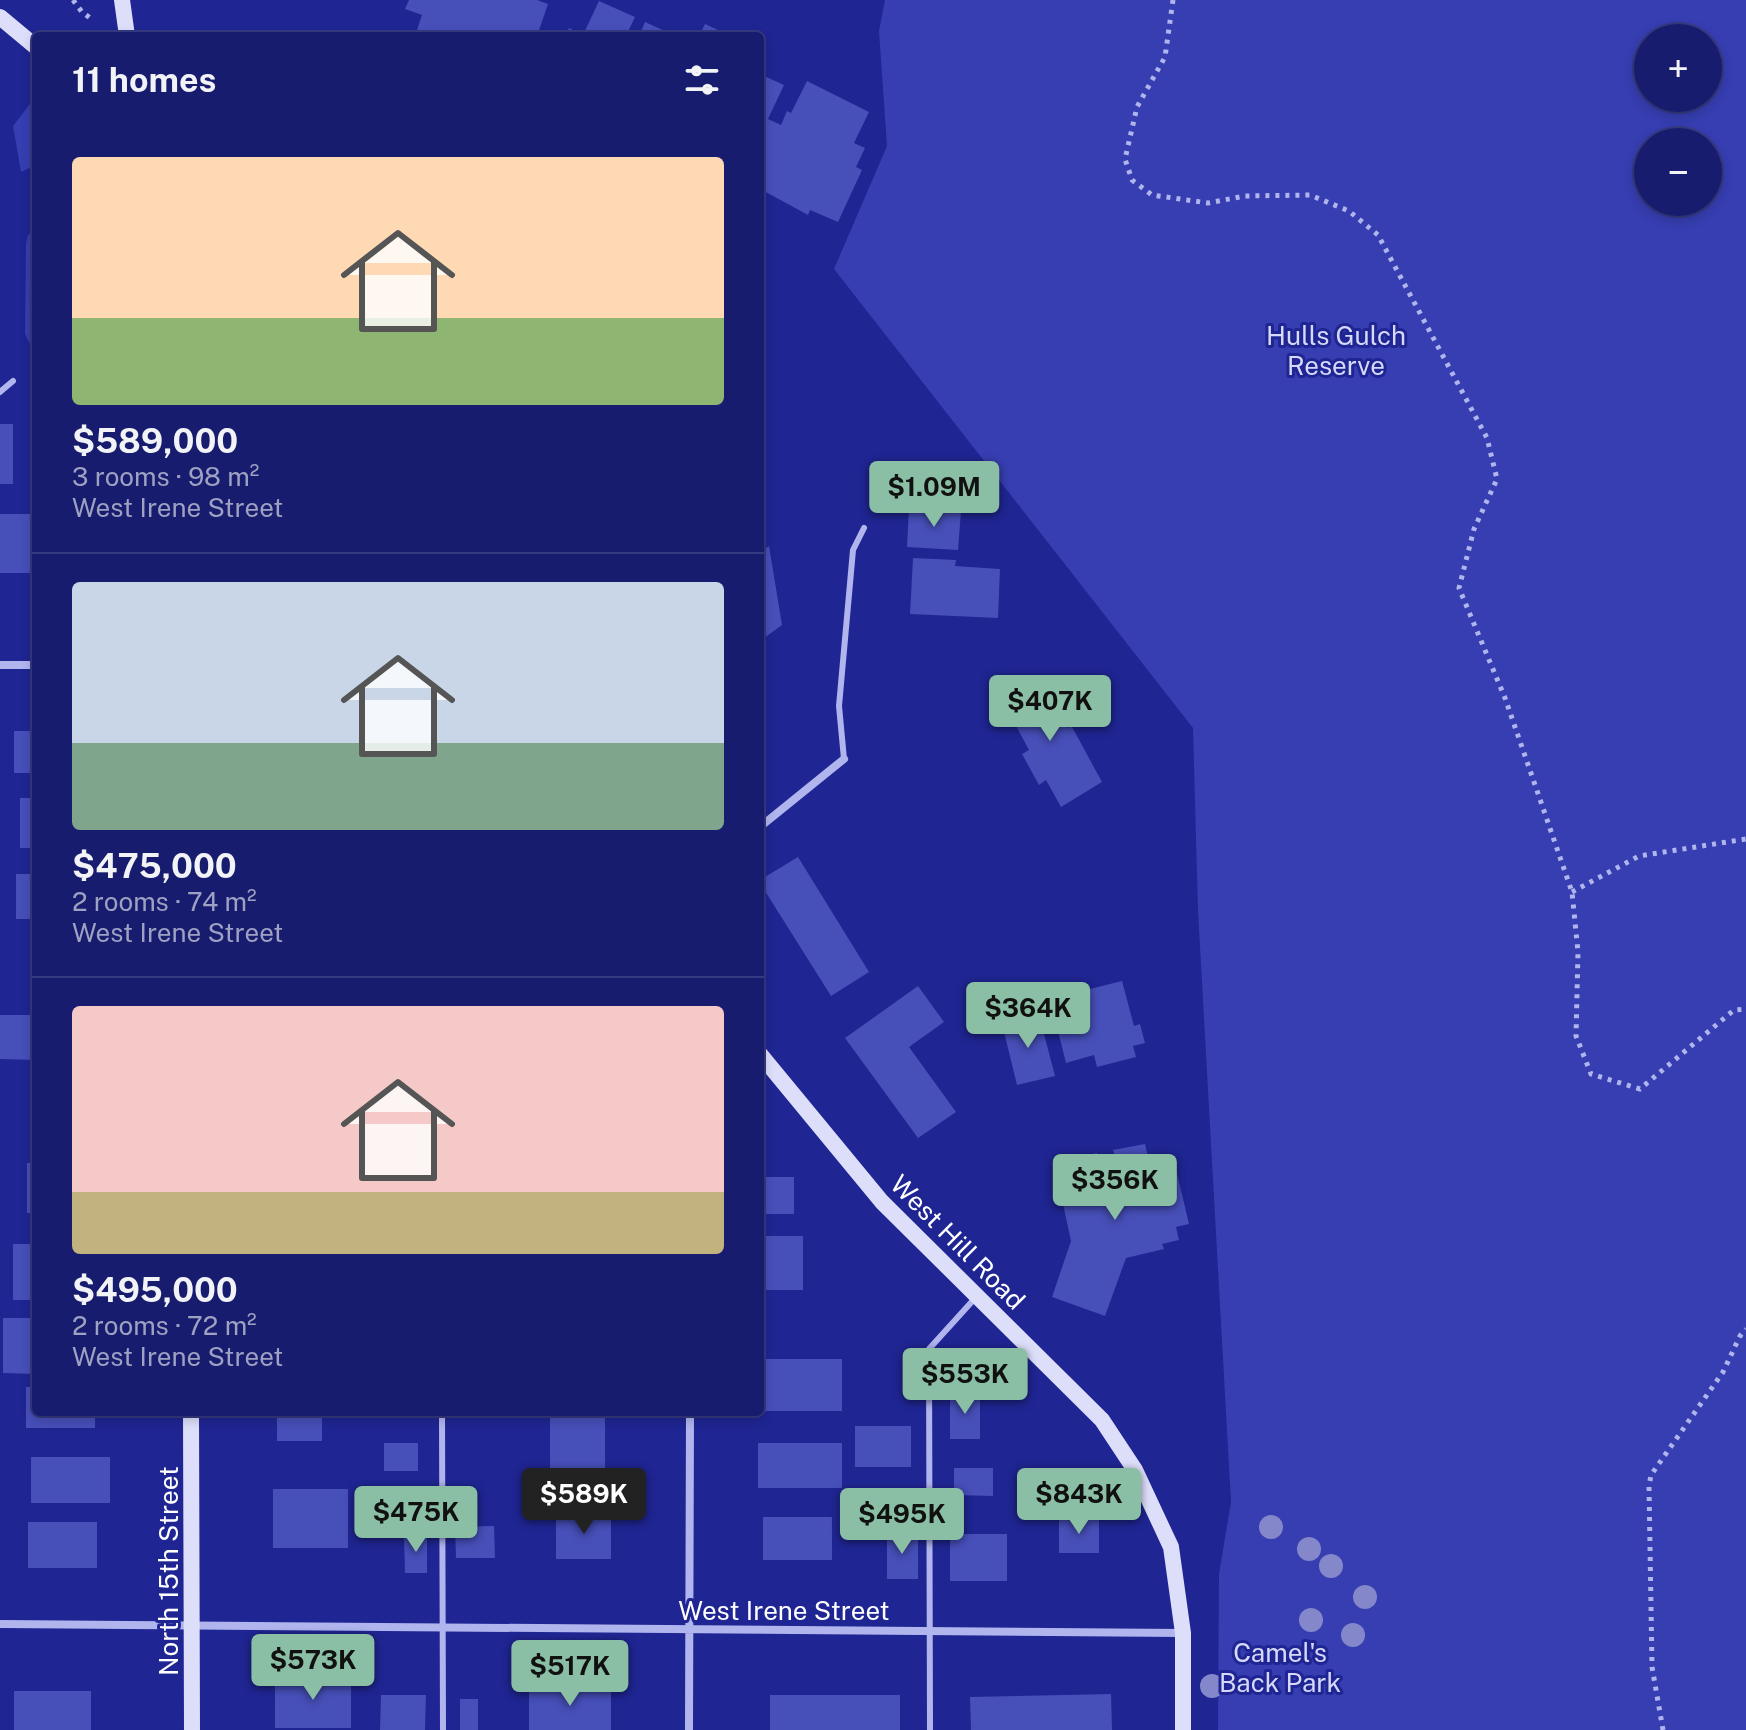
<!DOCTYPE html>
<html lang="en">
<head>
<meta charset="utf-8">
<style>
  body { margin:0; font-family:"Public Sans",sans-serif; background:#202573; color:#f1f3f6; height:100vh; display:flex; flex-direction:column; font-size:30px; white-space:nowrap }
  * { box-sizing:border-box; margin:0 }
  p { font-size:26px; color:#9ea1c2 }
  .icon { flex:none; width:44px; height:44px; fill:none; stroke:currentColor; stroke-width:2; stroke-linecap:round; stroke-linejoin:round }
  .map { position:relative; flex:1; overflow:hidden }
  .panel { position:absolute; left:32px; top:32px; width:732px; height:1384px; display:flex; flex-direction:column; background:#171c6e; border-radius:8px; box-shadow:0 4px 12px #0003,0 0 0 2px #363a81 }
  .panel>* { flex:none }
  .tools { position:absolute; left:1634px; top:24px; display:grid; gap:16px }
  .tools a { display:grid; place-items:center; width:88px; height:88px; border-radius:50%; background:#171c6e; box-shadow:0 4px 12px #0003,0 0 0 2px #363a81; font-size:40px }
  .price { position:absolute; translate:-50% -68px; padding:0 18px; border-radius:8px; background:#8abfa5; color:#111; font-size:26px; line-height:52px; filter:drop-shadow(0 2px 4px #0008) }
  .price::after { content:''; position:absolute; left:50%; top:48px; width:24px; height:18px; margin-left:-12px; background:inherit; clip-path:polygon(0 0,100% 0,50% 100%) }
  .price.on { background:#222; color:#fff }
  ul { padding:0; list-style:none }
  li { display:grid; align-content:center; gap:16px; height:424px; padding:0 40px }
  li+li { border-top:2px solid #363a81 }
  li span { display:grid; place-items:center; height:248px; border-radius:8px; color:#555 }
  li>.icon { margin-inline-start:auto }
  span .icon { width:144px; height:144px; fill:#fffc; stroke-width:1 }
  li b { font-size:34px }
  h2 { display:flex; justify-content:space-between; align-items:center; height:96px; padding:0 40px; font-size:34px }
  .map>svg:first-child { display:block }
  .green { fill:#363eb1; fill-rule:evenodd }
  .building { fill:#474fb9 }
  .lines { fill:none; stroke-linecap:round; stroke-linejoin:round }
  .path { stroke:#b0b5ee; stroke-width:5; stroke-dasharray:4 6; stroke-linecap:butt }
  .lane { stroke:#b0b5ee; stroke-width:6 }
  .street { stroke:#b0b5ee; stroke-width:8 }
  .secondary { stroke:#dddefa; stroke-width:16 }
  .tree { fill:#8488cb }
  .labels { text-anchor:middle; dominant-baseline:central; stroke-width:6; stroke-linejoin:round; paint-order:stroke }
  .park-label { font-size:26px; fill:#d6d9fa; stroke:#1f2592 }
  .street-label { font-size:26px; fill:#fff; stroke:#1f2592 }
</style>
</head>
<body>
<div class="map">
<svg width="1746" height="1730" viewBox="0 0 1746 1730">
  <rect width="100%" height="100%" fill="#1f2592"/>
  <!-- green -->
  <path class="green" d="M885,0h861v1730h-528l1,-156 12,-72 -33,-591 -5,-183 -359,-459 53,-123 -8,-115zM1648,38h60v60h-60zM1648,142h60v60h-60z
    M33,100l3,2v63l-15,7 -8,-46z
    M36,230v116h-1l-6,-4 -4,-8 1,-90 2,-9z"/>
  <!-- building -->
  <path class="building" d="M409,0h128l11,4 -11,32h-122l7,-21 -17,-6z
    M599,1l36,16 -9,19h-61l4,-8 14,7z
    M645,22l31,14h-37z
    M705,24l26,12h-32z
    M760,74l24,11 -16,34 13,6 6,-14 4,2 16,-32 62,31 -15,31 11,5 -9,19 6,3 -24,52 -28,-12 -2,5 -48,-26z
    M0,424h13v60h-13z
    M909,508l52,3 -3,39 -51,-3z
    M0,514h36v59h-36z
    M769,546l13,79 -22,16v-89z
    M913,558l43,2 -1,6 45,3 -2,49 -88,-4z
    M1036,677l31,51 4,-3 31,57 -41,25 -15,-27 -7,5 -17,-31 7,-4 -29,-54z
    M14,731h22v42h-22z
    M20,798h16v50h-16z
    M798,857l71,115 -38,24 -71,-113v-3z
    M16,874h20v45h-20z
    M1122,981l12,45 6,-2 5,19 -12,3 3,11 -39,10 -3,-12 -28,8 -16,-64z
    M918,986l26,36 -35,25 47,65 -38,26 -73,-100z
    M0,1015h36v45l-36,-1z
    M1039,1015l16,61 -38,9 -15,-61z
    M1145,1144l6,26 24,-5 14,59 -13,3 3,13 -17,4 2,5 -38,9 -21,58 -53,-19 19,-56 -11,-51 12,-3 -6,-27 31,-7 3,16 17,-4 -4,-15z
    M27,1163h9v50h-9z
    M760,1177h34v37h-34z
    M760,1236h43v54h-43z
    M13,1244h23v56h-23z
    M3,1318h33v56l-33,-1z
    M762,1359h80v52h-80z
    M26,1387h10v25h59v16h-69z
    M950,1392h30v47h-30z
    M277,1412h45v29h-45z
    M550,1412h55v70h-55z
    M855,1426h56v41h-56z
    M384,1443h34v28h-34z
    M758,1443h84v45h-84z
    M31,1457h79v46h-79z
    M954,1468h39v28l-39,-1z
    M273,1489h75v59h-75z
    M556,1514h55v45h-55z
    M763,1517h69v43h-69z
    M1059,1520h40v33h-40z
    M28,1522h69v46h-69z
    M494,1526l1,32h-39l-1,-31z
    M887,1533h31v46h-31z
    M950,1534h57v47h-57z
    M404,1535h23v38h-22z
    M275,1676h76v52h-76z
    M529,1686h82v44h-82z
    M14,1691h77v39h-77z
    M1111,1694l1,36h-141l-1,-33z
    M381,1695h45l-1,35h-45z
    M770,1695h130v35h-130z
    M460,1699h18v31h-18z"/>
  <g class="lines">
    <!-- path -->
    <path class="path" d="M73,0l9,12 11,8
      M1173,0l-8,57 -28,50 -12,52 7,21 20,15 56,8 37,-7 65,-1 39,16 29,24 109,203 10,41 -23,50 -15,59 46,110 67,194 6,60 -2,84 15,38 49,15 94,-79 12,-1
      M1572,892l67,-36 107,-17
      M1663,1730l-11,-63 -3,-181 2,-11 72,-103 17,-36 6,-7"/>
    <!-- lane -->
    <path class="lane" d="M0,392l13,-11
      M844,759l-5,-53 14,-156 11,-22
      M442,1412l1,318
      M930,1730l-1,-381 48,-53"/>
    <!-- street -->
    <path class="street" d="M0,665h36
      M760,827l84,-68
      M0,1624l1182,9
      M689,1730l1,-318"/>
    <!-- secondary -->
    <path class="secondary" d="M122,0l5,36
      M0,17l36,30
      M760,1054l122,148 220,218 33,50 36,77 12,86v97
      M191,1412l1,318"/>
  </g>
  <!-- trees -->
  <g class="tree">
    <circle cx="1271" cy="1527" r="12"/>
    <circle cx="1309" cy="1549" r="12"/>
    <circle cx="1331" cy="1566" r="12"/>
    <circle cx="1365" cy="1597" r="12"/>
    <circle cx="1311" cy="1620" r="12"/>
    <circle cx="1353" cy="1635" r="12"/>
    <circle cx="1212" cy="1686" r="12"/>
  </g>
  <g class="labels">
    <!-- park labels -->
    <g class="park-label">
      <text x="1336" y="335">Hulls Gulch<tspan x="1336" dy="30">Reserve</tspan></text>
      <text x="1280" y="1652">Camel's<tspan x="1280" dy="30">Back Park</tspan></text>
    </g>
    <!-- street labels -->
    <g class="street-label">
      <text transform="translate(958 1242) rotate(45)">West Hill Road</text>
      <text transform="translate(168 1571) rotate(-90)">North 15th Street</text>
      <text x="784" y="1610">West Irene Street</text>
    </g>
  </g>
</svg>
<div class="tools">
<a>+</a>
<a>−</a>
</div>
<b class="price" style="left:934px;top:529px">$1.09M</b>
<b class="price" style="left:1050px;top:743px">$407K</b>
<b class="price" style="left:1028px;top:1050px">$364K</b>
<b class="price" style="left:1115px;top:1222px">$356K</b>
<b class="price" style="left:965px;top:1416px">$553K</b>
<b class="price on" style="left:584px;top:1536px">$589K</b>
<b class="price" style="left:1079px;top:1536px">$843K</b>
<b class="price" style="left:416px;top:1554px">$475K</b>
<b class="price" style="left:902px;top:1556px">$495K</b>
<b class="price" style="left:313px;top:1702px">$573K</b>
<b class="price" style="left:570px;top:1708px">$517K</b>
<section class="panel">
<h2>11 homes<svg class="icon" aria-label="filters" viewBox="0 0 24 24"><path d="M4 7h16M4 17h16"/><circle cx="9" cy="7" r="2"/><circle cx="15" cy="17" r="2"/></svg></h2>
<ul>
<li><span style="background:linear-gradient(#ffd9b3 65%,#8fb573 0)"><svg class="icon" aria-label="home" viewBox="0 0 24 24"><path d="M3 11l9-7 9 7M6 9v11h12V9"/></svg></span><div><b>$589,000</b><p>3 rooms · 98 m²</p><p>West Irene Street</p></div></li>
<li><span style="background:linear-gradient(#c9d6e8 65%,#7fa58c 0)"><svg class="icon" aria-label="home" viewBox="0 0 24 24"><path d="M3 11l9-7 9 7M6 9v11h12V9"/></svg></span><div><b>$475,000</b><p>2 rooms · 74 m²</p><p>West Irene Street</p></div></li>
<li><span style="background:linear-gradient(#f6c9c9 75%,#c2b280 0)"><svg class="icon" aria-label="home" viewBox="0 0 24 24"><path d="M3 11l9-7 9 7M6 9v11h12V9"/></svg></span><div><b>$495,000</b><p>2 rooms · 72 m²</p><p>West Irene Street</p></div></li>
</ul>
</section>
</div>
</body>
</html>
